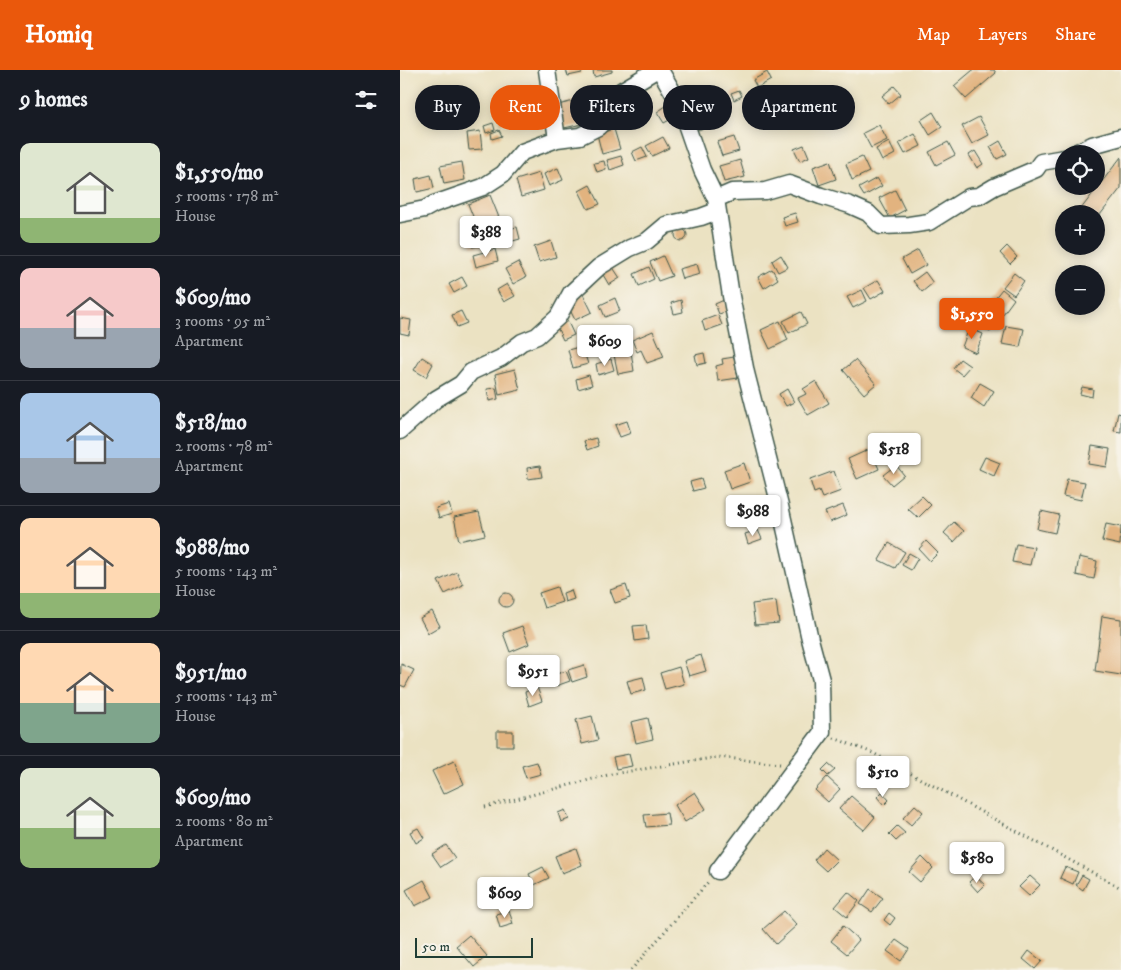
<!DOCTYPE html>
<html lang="en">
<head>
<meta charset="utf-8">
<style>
  body { margin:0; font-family:"IM FELL DW Pica",serif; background:#20242c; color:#f1f3f6; height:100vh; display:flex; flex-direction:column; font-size:19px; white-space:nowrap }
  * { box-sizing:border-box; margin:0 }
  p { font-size:16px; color:#9ea1a6 }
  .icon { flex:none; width:28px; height:28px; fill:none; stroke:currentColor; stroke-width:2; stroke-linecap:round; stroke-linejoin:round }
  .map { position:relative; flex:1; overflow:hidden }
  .side { display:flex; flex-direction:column; background:#171b24; width:400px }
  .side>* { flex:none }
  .guide { position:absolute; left:15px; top:15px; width:475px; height:45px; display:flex; gap:10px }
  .tools { position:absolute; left:655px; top:75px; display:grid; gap:10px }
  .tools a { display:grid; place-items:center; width:50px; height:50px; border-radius:50%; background:#171b24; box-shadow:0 2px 12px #0003; font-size:25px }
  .scale { position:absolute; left:15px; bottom:12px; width:118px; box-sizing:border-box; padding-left:5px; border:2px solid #1f3d34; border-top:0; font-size:14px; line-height:18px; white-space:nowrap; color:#1f3d34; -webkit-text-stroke:4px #f7f3e8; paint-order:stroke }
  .price { position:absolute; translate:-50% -42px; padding:0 11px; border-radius:5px; background:#fff; color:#222; font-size:16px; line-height:32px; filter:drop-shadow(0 1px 2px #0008) }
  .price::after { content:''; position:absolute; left:50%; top:30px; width:15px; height:11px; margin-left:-8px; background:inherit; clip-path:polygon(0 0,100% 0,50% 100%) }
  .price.current { background:#ea580c; color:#fff }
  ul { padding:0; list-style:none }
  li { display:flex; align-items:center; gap:15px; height:125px; padding:0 20px }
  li+li { border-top:1px solid #363941 }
  li span { display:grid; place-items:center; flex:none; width:140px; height:100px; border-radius:10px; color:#555 }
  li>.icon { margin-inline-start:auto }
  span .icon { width:60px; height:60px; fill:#fffc; stroke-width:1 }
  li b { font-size:21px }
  h2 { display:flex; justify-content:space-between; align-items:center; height:60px; padding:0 20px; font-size:21px }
  .tag { padding:0 18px; border-radius:22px; background:#171b24; box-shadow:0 2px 12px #0003; font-size:18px; line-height:45px }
  .tag.current { background:#ea580c; color:#fff }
  header { display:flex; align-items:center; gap:30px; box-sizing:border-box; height:70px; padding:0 25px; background:#ea580c; color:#fff }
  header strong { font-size:24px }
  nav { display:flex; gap:28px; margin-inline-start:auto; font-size:18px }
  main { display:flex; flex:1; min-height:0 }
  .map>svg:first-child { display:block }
  .building { fill:#e2b37f }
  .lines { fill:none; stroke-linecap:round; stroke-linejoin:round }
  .minor-casing { stroke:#3e5649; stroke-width:19 }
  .path { stroke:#3e5649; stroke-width:3; stroke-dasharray:1 4; stroke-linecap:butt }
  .minor { stroke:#fff; stroke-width:16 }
</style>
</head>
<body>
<header>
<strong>Homiq</strong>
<nav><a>Map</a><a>Layers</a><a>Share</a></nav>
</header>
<main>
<section class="side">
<h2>9 homes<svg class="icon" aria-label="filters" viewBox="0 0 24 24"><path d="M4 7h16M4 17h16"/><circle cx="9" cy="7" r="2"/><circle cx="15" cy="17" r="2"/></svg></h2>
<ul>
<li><span style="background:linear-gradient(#dfe7d0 75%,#8fb573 0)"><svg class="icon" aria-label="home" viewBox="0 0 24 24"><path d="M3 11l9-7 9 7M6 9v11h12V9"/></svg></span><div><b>$1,550/mo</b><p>5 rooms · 178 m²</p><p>House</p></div></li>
<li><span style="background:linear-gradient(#f6c9c9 60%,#9aa5b1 0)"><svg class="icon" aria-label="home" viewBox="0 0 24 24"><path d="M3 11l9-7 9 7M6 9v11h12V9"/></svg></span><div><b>$609/mo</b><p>3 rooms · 95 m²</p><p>Apartment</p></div></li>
<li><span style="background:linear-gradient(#a9c7e8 65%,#9aa5b1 0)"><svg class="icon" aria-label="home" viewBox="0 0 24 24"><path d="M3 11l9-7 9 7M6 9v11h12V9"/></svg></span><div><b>$518/mo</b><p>2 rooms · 78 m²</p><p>Apartment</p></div></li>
<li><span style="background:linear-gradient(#ffd9b3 75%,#8fb573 0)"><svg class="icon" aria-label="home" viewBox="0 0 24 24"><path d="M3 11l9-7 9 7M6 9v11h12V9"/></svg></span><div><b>$988/mo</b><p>5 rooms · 143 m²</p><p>House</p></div></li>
<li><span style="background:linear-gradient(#ffd9b3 60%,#7fa58c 0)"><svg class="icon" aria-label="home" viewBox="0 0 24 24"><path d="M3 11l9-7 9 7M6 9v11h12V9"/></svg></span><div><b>$951/mo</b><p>5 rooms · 143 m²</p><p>House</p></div></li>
<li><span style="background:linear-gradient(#dfe7d0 60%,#8fb573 0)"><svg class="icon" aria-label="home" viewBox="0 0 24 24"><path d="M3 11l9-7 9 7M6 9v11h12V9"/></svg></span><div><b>$609/mo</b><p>2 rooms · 80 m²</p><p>Apartment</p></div></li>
</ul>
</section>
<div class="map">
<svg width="721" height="900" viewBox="0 0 721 900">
  <rect width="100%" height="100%" fill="#f7f3e8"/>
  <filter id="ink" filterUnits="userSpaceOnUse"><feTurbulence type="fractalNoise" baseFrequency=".02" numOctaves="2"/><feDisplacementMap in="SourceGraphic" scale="10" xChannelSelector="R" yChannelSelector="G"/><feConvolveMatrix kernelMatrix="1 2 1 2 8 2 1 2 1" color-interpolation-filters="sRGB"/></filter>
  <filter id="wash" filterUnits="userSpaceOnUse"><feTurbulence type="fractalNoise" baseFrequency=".0096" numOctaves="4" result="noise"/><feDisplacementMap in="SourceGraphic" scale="20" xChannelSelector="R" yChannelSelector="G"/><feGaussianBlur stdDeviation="1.12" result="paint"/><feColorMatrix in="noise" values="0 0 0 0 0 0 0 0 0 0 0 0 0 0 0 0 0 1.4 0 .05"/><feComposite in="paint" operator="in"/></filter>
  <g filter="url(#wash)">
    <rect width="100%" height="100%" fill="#ebe2c2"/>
    <g id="blocks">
      <!-- building -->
      <path class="building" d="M166,0h15l1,3 -14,3z
        M193,0h19v2l-18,5z
        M573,0h21l2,3 -30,26 -12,-13z
        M367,2l4,8 -14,8 -4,-8z
        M132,16l5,24 -17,4 -1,-5 -9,2 -4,-19z
        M494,16l7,8 -12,10 -7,-8z
        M339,20l3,6 -8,4 -3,-7z
        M238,22l6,12 -15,7 -6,-13z
        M182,29l5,24 -23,5 -6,-23z
        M266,36l7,12 -9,5 -7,-11z
        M107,41l3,10 -10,2 -2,-10z
        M533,42l9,15 -12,8 -9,-15z
        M579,47l10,18 -17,9 -10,-18z
        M293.5 54a5.5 5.5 0 1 1 11 0a5.5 5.5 0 1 1-11 0Z
        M93,53l2,7 -9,3 -2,-7z
        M479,55l8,15 -16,8 -8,-15z
        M214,59l6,20 -18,5 -5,-20z
        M99,60l3,6 -10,3 -1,-6z
        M80,61l2,18 -13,1 -2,-17z
        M515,64l6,12 -16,8 -6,-11z
        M263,67l6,11 -17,8 -6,-10z
        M334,67l5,14 -17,5 -5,-14z
        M600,71l7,13 -10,5 -7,-12z
        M489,72l6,12 -13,7 -6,-12z
        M548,72l7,13 -19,10 -7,-13z
        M404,75l5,12 -9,4 -6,-12z
        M242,77l5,10 -11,4 -4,-9z
        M575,81l8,13 -6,4 -8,-13z
        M221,86l3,9 -14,5 -3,-10z
        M462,87l7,15 -17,8 -6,-16z
        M721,87v31l-25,32v-6h-19z
        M340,90l5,17 -21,5 -5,-16z
        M204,91l2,8 -9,3 -3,-9z
        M430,91l6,18 -17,6 -6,-18z
        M62,92l3,18 -21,4 -4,-18z
        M158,98l5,12 -14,6 -5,-12z
        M139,103l5,17 -23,7 -5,-17z
        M31,105l3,13 -17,4 -2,-13z
        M477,108l5,8 -18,10 -5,-8z
        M190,115l10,19 -12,5 -9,-18z
        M495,120l10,20 -15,8 -11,-20z
        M90,125l10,25 -22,9 -10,-25z
        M395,143l3,9 -13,4 -3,-9z
        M117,157l3,12 -18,5 -3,-13z
        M275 165a6 6 0 1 1 12 0a6 6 0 1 1-12 0Z
        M87,161l2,14 -17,2 -2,-14z
        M151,171l5,16 -17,5 -5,-15z
        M607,176l10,11 -7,7 -10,-11z
        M95,179l3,12 -22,6 -3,-12z
        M518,180l8,15 -16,9 -8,-15z
        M381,185l7,12 -10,5 -6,-11z
        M263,186l9,20 -14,5 -8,-19z
        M118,192l8,15 -13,7 -8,-15z
        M297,194l3,10 -18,5 -3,-10z
        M212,196l8,12 -11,7 -7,-12z
        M249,197l5,12 -15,7 -5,-12z
        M372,199l6,10 -14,9 -6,-11z
        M525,202l8,11 -11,9 -9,-11z
        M614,203l10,8 -10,14 -11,-8z
        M62,207l5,9 -13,7 -5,-9z
        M478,210l7,11 -14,8 -7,-11z
        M107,214l8,12 -11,6 -7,-12z
        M602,219l12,10 -11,15 -13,-10z
        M462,220l5,11 -14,7 -6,-11z
        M183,224l9,18 -17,8 -9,-18z
        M215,228l5,13 -15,6 -5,-12z
        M281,230l2,12 -9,2 -3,-11z
        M324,230l4,11 -9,3 -4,-10z
        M584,239l15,9 -9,14 -15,-9z
        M61,241l6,12 -10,4 -5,-12z
        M401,242l6,12 -18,9 -6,-12z
        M318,245l4,10 -17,6 -3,-10z
        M0,248l11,2 -2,15 -9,-2z
        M167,250l7,15 -11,5 -7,-15z
        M380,251l8,19 -18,9 -9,-19z
        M606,256l18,3 -4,18 -18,-3z
        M569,258l14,6 -7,19 -14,-6z
        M253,261l11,26 -17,6 -6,-13 -4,2 -5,-12z
        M182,276l6,18 -15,4 -5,-18z
        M231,282l3,19 -16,3 -4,-19z
        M304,283l2,10 -9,2 -2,-10z
        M22,287l11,7 -7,13 -12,-7z
        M334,287l4,21 -20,3 -2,-15 7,-2 -1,-5z
        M211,289l3,11 -16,5 -2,-11z
        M560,289l10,7 -8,9 -9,-7z
        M455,290l21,24 -12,10 -21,-24z
        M115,299l5,21 -21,5 -4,-21z
        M189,305l3,10 -14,4 -2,-10z
        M416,311l13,22 -21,12 -10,-17 8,-4 -3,-5z
        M580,313l14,8 -10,16 -13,-9z
        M682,317l11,2 -1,8 -12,-3z
        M96,318l2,11 -9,2 -2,-12z
        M387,319l7,13 -8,4 -7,-12z
        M718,343l3,1v18l-7,-1z
        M227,351l4,12 -11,4 -5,-12z
        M196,368l2,8 -11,4 -3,-9z
        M692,376l18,3 -3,18 -18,-3z
        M470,379l9,20 -22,10 -9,-20z
        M585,387l15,6 -6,13 -15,-7z
        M344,393l6,19 -20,7 -6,-19z
        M496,395l8,10 -12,10 -9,-10z
        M140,396l2,11 -14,2 -1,-11z
        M434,401l7,20 -19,7 -3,-7 -5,2 -4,-13z
        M301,409l3,9 -11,3 -3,-9z
        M667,409l18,3 -4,18 -18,-4z
        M522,426l9,9 -13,13 -10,-9z
        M49,434l3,10 -13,4 -3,-10z
        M443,435l4,10 -17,7 -5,-10z
        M367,437l5,13 -12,4 -5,-13z
        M641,441l18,4 -4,18 -18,-4z
        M79,442l6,23 -26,6 -5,-24z
        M554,452l10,9 -10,11 -10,-9z
        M706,454l15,3 -1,18 -18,-4z
        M358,460l4,9 -14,5 -3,-10z
        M526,471l12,12 -8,8 -11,-12z
        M489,473l16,9 -10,16 -16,-8z
        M616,474l18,3 -4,18 -18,-3z
        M509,483l9,5 -7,12 -9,-5z
        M679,487l18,4 -3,18 -18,-4z
        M57,502l6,13 -18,9 -7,-13z
        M226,515l4,13 -15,5 -5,-13z
        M157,517l5,15 -18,6 -5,-15z
        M171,520l3,9 -9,3 -2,-9z
        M99 530a7 7 0 1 1 14 0a7 7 0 1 1-14 0Z
        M376,531l3,22 -24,2 -3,-21z
        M32,541l8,15 -12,7 -8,-15z
        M702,546l19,3v56l-26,-4z
        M246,555l2,14 -13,2 -2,-15z
        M122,556l7,18 -19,8 -7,-19z
        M301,585l5,16 -17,5 -5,-15z
        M1,594l13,6 -9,17 -5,-2z
        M184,595l3,12 -15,5 -4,-12z
        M279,597l5,17 -19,5 -5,-16z
        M147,599l3,11 -8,2 -3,-10z
        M166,601l4,10 -14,5 -3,-11z
        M243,607l3,13 -15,4 -4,-13z
        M137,617l5,14 -13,5 -4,-14z
        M192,646l6,24 -16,4 -6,-24z
        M248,648l5,21 -17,4 -5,-21z
        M97,661h16v15h-16z
        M229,684l3,12 -16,3 -3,-12z
        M54,691l10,23 -21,10 -11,-23z
        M137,692l4,12 -15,4 -4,-12z
        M428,694l7,6 -7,6 -6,-6z
        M427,707l13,12 -12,13 -13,-12z
        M295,722l11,17 -21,13 -10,-17z
        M482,722l7,8 -5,5 -7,-8z
        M451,726l24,21 -11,13 -25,-21z
        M515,735l8,7 -12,13 -8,-7z
        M165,740l4,9 -8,3 -3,-9z
        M267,743l2,12 -23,2 -2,-12z
        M497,756l8,7 -9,8 -7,-7z
        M18,758l6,10 -8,5 -6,-11z
        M46,775l9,13 -14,9 -9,-13z
        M176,778l6,17 -20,8 -7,-17z
        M424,778l13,12 -11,11 -12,-11z
        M522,787l11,11 -13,14 -11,-10z
        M143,797l6,11 -15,7 -5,-11z
        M665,797l13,5 -5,12 -13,-6z
        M682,805l7,4 -6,11 -7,-5z
        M575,806l10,9 -7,7 -9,-10z
        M630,806l10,9 -11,11 -10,-9z
        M24,810l9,17 -18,9 -9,-16z
        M470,819l13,9 -11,14 -12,-8z
        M448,822l11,9 -12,16 -12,-10z
        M109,840l4,14 -13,4 -4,-14z
        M384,841l13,14 -21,19 -13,-15z
        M489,843l6,5 -5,7 -6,-5z
        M443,856l16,14 -12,14 -16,-13z
        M69,865l18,21 -13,11 -18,-21z
        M496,870l13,9 -8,12 -14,-10z
        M629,881l13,10 -7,8 -12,-10z"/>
    </g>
  </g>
  <g filter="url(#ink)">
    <use href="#blocks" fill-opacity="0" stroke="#3e5649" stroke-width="1"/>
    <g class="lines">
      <defs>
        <path id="minor" d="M147,0l10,69
          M260,0l18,31 24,69 14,29 15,97 15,77 34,133 30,133 11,41 1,52 -104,139
          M673,84l19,-9 29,-8
          M316,129l16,-7 33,-1 24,-7 32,12 29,9 18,8 13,13 28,-1 20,-3 40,-25 10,-1 15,-9 42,-18 5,-7 23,-4
          M0,144l25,-5 9,-5 49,-17 20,-13 19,-22 35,-13 23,-3 18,-9 7,-7 16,-29 35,-21
          M0,361l36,-32 25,-15 10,-12 30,-14 21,-16 15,-6 21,-19 13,-24 28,-26 31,-19 17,-7 19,-16 35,-8 16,-6"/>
      </defs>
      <!-- minor casing -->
      <use href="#minor" class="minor-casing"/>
      <!-- path -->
      <path class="path" d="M434,668l39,15 248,135
        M85,737l127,-33 106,-17 62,7
        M231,900l78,-89"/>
      <!-- minor -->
      <use href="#minor" class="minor"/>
    </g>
  </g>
</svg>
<div class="tools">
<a><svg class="icon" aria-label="locate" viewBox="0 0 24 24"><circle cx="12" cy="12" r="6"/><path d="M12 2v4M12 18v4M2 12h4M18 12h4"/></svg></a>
<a>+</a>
<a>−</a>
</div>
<div class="scale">50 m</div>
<b class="price" style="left:86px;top:188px">$388</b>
<b class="price current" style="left:572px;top:270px">$1,550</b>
<b class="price" style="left:205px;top:297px">$609</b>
<b class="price" style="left:494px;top:405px">$518</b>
<b class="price" style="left:353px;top:467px">$988</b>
<b class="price" style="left:133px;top:627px">$951</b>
<b class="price" style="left:483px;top:728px">$510</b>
<b class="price" style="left:577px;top:814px">$580</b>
<b class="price" style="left:105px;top:849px">$609</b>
<div class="guide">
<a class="tag">Buy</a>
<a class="tag current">Rent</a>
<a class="tag">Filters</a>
<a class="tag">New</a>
<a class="tag">Apartment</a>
</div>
</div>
</main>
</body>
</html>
